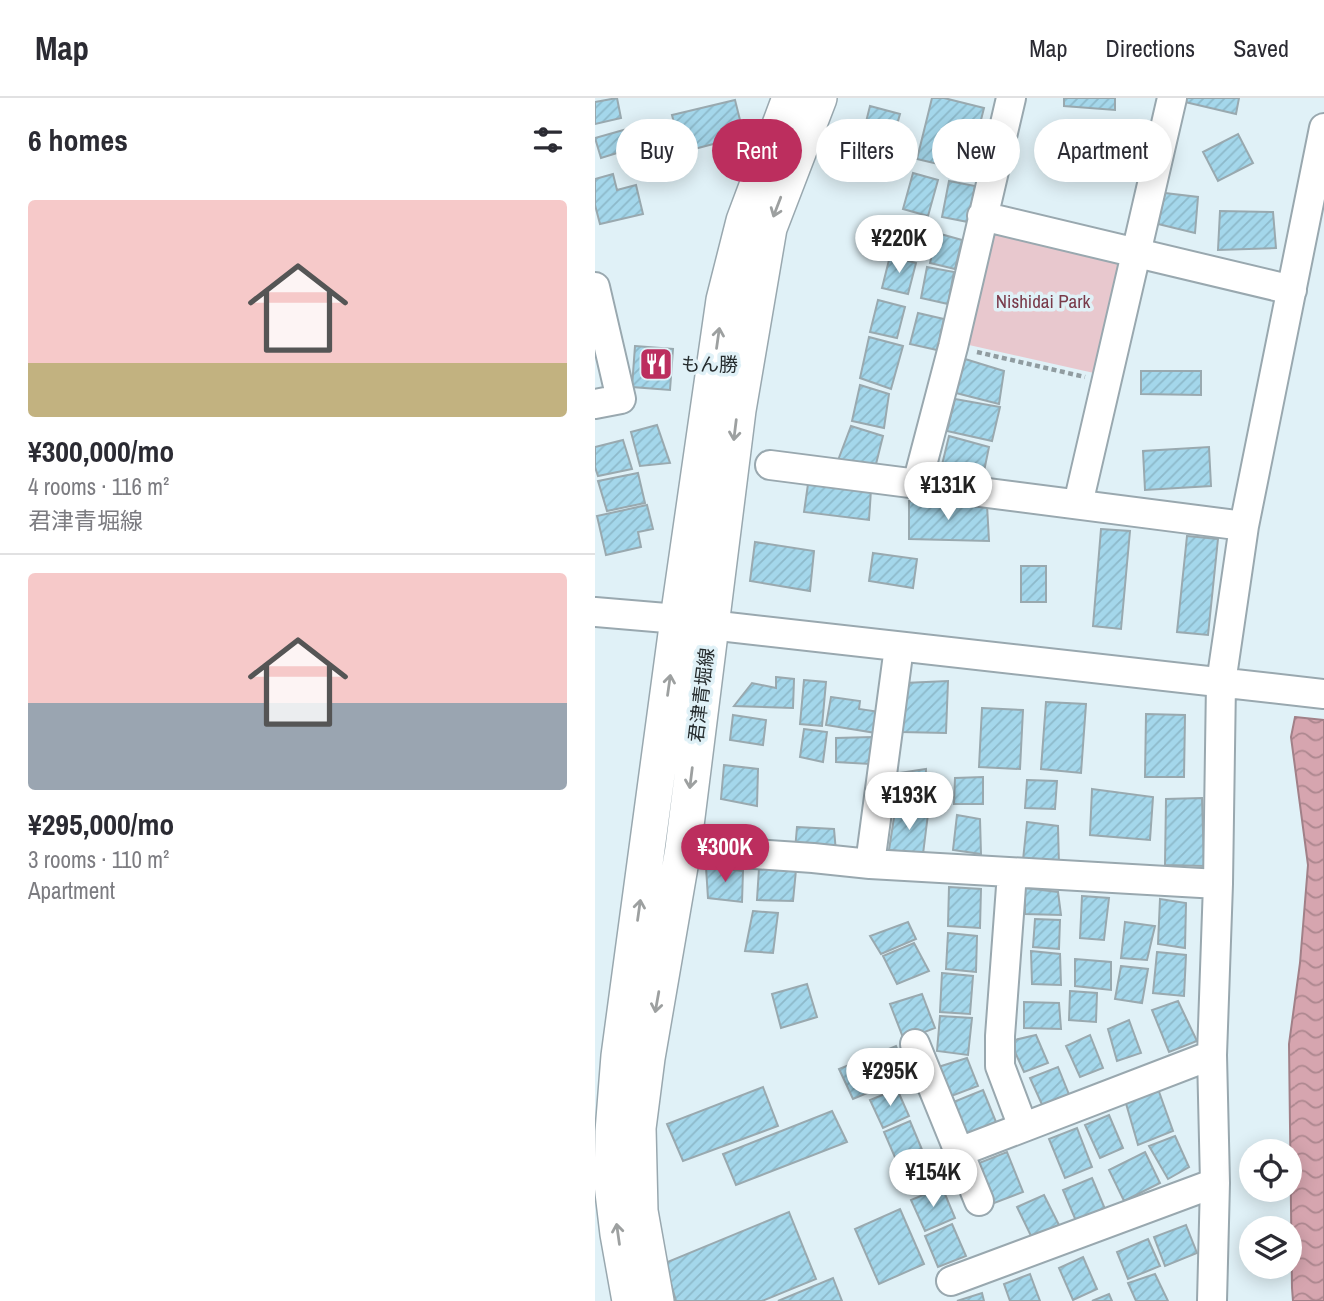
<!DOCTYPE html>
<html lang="en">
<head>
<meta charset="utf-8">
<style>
  body { margin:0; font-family:"Archivo Narrow","Noto Sans JP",sans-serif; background:#f2f2f3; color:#2b2b33; height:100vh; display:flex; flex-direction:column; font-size:26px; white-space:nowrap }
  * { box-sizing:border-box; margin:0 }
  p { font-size:23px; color:#7c7c81 }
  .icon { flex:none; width:38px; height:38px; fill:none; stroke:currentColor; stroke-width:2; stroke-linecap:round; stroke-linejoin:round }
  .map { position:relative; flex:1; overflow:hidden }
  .sheet { display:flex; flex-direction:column; background:#fff; width:595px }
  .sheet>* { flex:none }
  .banner { position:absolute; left:21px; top:21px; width:602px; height:63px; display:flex; gap:14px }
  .buttons { position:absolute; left:644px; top:1041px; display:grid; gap:14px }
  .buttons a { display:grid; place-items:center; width:63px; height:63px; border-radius:50%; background:#fff; box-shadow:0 4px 18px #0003; font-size:35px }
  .price { position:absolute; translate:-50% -60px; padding:0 16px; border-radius:24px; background:#fff; color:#222; font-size:23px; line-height:46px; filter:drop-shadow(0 2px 4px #0008) }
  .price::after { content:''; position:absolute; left:50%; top:42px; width:21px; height:16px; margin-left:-10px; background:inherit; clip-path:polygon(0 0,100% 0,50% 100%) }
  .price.selected { background:#bc2e5e; color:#fff }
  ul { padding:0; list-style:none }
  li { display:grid; align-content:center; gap:14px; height:371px; padding:0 28px }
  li+li { border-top:2px solid #e1e1e2 }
  li span { display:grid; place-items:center; height:217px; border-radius:7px; color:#555 }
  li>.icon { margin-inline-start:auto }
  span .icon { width:126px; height:126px; fill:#fffc; stroke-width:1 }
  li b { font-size:30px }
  h2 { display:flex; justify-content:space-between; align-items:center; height:84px; padding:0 28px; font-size:30px }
  .pill { padding:0 24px; border-radius:32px; background:#fff; box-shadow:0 4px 18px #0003; font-size:24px; line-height:63px }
  .pill.selected { background:#bc2e5e; color:#fff }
  header { display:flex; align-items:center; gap:42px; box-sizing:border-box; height:98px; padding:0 35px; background:#fff; border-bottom:2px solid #e1e1e2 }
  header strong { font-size:33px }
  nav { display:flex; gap:38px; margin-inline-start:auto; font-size:24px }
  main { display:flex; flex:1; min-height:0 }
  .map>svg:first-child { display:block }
  .green { fill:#e8c8ce }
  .water { fill:url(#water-waves); stroke:#a18088; stroke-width:2 }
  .building { fill:url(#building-hatch); stroke:#99a9af; stroke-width:2 }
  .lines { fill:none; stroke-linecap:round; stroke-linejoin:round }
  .minor-casing { stroke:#99a8af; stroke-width:32 }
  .major-casing { stroke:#99a8af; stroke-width:38 }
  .path { stroke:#909ca0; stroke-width:4.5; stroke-dasharray:5 3.5; stroke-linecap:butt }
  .minor { stroke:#fff; stroke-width:28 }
  .major { stroke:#fff; stroke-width:35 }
  .oneway { stroke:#9da0a0 }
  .labels { text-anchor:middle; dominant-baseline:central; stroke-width:7; stroke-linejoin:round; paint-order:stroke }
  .park-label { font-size:19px; fill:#793a4a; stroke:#e0f1f7 }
  .poi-label { font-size:19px; fill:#252b2d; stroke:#e0f1f7; text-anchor:start }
  .street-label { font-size:19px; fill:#252b2d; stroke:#e0f1f7 }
</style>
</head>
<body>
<header>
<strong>Map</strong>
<nav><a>Map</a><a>Directions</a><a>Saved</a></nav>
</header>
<main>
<section class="sheet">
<h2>6 homes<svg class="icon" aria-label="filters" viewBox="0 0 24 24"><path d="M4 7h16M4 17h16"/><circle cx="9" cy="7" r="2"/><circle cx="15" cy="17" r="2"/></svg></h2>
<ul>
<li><span style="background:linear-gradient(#f6c9c9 75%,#c2b280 0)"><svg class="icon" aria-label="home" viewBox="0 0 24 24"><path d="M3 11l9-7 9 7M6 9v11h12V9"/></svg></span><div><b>¥300,000/mo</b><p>4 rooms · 116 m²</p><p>君津青堀線</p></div></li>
<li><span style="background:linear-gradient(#f6c9c9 60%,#9aa5b1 0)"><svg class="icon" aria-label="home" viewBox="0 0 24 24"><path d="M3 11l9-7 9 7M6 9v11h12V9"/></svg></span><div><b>¥295,000/mo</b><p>3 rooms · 110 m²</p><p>Apartment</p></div></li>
</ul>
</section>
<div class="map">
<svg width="729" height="1203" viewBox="0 0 729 1203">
  <defs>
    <pattern id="water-waves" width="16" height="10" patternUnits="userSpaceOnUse" patternTransform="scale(1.75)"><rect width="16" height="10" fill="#d6a5af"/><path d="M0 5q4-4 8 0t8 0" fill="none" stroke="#ad878f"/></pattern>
    <pattern id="building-hatch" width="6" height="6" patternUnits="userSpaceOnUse" patternTransform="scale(1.75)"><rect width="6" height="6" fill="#a4d7eb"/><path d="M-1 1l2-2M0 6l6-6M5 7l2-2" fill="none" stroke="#8db9ca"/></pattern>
  </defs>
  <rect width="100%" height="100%" fill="#e0f1f7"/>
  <!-- green -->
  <path class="green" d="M408,133l113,24 8,13 -30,105 -125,-28 -4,-5 25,-104z"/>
  <!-- water -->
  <path class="water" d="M700,619l29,3v581h-31l-1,-13 -3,-244 11,-81 8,-98 -17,-128z"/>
  <!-- building -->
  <path class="building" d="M22,0l4,20 -26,6v-22z
    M337,0h12l40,10 -16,63 -51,-12z
    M469,0h51v12l-51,-4z
    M591,0h53l-3,16 -51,-12z
    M140,2l9,36 -65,17 -2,-10 -21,6 -5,-20 23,-6 -2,-8z
    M275,8l30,8 -9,32 -29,-8z
    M32,31l6,19 -32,10 -6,-20z
    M643,36l15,29 -35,18 -15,-29z
    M318,75l25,7 -10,36 -25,-7z
    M18,76l4,16 19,-5 7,29 -43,10 -5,-19v-26z
    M354,83l26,5 -7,36 -26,-5z
    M570,95l33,4 -3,36 -37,-9z
    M625,113l53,1 3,36 -58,2z
    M301,123l28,7 -7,28 -27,-7z
    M342,135l25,7 -7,29 -25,-6z
    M295,158l26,7 -8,31 -26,-6z
    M332,169l27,5 -6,32 -27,-6z
    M283,202l27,7 -8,31 -27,-6z
    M323,215l26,6 -7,31 -27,-6z
    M274,239l34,9 -12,43 -31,-11z
    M40,248l38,3 -3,41 -38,-3z
    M370,261l39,12 -5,33 -43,-11z
    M546,273h60v24l-60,-1z
    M265,287l29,9 -5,34 -32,-7z
    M360,301l45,8 -8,34 -45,-10z
    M62,327l13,38 -30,3 -9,-34z
    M256,328l32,10 -9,36 -37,-9z
    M354,338l40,11 -7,34 -42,-8z
    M28,342l9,29 -34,7 -3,-9v-20z
    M614,349l2,39 -66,4 -2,-39z
    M43,375l7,30 -38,8 -9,-30z
    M213,386l63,6 -2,30 -65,-8z
    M314,403l78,4 2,36 -80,-2z
    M52,407l6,24 -15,3 3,15 -35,8 -9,-39z
    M506,431l29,2 -9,98 -28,-3z
    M592,438l31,3 -10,96 -31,-3z
    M160,444l59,9 -4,40 -60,-10z
    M278,455l44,6 -4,29 -44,-7z
    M426,468h25v36h-25z
    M181,579l18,2 -1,29 -59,-2 18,-23 24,5z
    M209,582l22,2 -4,44 -22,-2z
    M353,583l-2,52 -45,-1 3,-49z
    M236,599l29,4 -1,8 21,3 -4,21 -50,-8z
    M451,604l40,2 -5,69 -40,-4z
    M387,610l41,2 -3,59 -41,-2z
    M551,616l39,1 -1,62h-39z
    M138,617l33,5 -3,25 -33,-5z
    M209,631l23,3 -4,30 -23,-5z
    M277,639l-2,27 -34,-2v-24z
    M129,667l34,4 -1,37 -36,-7z
    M331,671l-1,28 -23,1 -3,-25z
    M388,679v27h-29l1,-26z
    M432,682l30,1 -2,28 -30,-1z
    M497,691l61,8 -3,43 -60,-5z
    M607,700l2,68 -39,-1 1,-66z
    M300,713l33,3 -5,40 -34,-4z
    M362,717l23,4 1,35 -28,-4z
    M432,724l31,4 1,40 -36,-6z
    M202,729l37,2 2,23 -41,-2z
    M111,769l37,4 -1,31 -34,-4z
    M164,770l37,2 -3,31 -36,-1z
    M354,789l32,2 -1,39 -32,-2z
    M430,790l33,4 3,23 -36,-1z
    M487,798l27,2 -5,42 -24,-2z
    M565,801l26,4 -1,45 -27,-4z
    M158,813l25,2 -5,40 -28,-2z
    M440,821l25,1 -1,29 -26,-2z
    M313,824l8,17 -35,15 -11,-18z
    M530,824l30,4 -8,34 -26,-2z
    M353,835l29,3 -1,36 -30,-3z
    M319,845l15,28 -32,13 -14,-28z
    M436,853l29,3 1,31 -29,-1z
    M562,854l29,3 -2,41 -31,-3z
    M480,861l36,3v28l-36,-4z
    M526,868l27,3 -6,34 -27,-4z
    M347,875l31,3 -3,38 -30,-2z
    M212,886l10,33 -36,11 -9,-34z
    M475,893l27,2 -1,29 -27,-2z
    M327,896l13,34 -31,12 -14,-36z
    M583,903l19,40 -28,11 -17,-42z
    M429,904l35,1 2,26 -37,-1z
    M345,918l32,2 -4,37 -31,-4z
    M534,922l12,33 -24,8 -9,-32z
    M441,937l12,28 -24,9 -14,-31z
    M495,937l13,33 -23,9 -14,-31z
    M301,948l12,30 -55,23 -14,-30z
    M372,960l11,28 -32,12 -11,-30z
    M463,969l12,30 -26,12 -14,-31z
    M562,988l16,45 -35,14 -13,-45z
    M168,989l15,39 -95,35 -16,-37z
    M302,991l12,27 -26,12 -13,-28z
    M388,992l13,32 -30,13 -15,-32z
    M237,1013l15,31 -111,43 -13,-31z
    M514,1017l14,33 -23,10 -15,-33z
    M315,1023l13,31 -26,10 -13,-30z
    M482,1030l15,39 -27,11 -16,-39z
    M580,1038l14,31 -21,12 -19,-33z
    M412,1054l16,40 -34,13 -15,-40z
    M550,1054l15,31 -36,18 -15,-31z
    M330,1056l11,28 -27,11 -11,-28z
    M497,1080l13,31 -29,12 -13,-31z
    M347,1089l13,31 -30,13 -14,-31z
    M449,1097l15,30 -27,13 -15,-31z
    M305,1111l24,55 -45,20 -24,-55z
    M194,1114l27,67 -54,22h-86l-11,-38z
    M357,1126l14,32 -28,11 -13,-31z
    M591,1127l11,28 -32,13 -11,-29z
    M553,1141l12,27 -32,13 -11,-27z
    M488,1159l14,32 -24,11 -14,-32z
    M435,1176l10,27h-30l-6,-17z
    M560,1176l13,27h-32l-8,-18z
    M238,1180l9,23h-64z
    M387,1195l2,8h-27z
    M514,1196l3,7h-20z"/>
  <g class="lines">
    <defs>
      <path id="minor" d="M387,118l310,74
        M0,189l26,112 -26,5
        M175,367l474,61
        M322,386l36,-137 58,-249
        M483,406l94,-406
        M0,514l83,7 32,6 614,69
        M88,751l130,9 57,6 348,20
        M275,766l29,-217
        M417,775l-12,163v30l23,61
        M320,946l64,157
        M364,1054l253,-97
        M356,1183l264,-98
        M617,1203l3,-118 -3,-128 6,-171 3,-201 23,-157 80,-398"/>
      <path id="major" d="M35,1203l-12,-67 -6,-50 1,-52 6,-76 59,-437 46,-319 20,-79 46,-123
        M61,1203l-16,-90 -2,-83 9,-70 36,-209 55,-439 31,-182 50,-130"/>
    </defs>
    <!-- minor casing -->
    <use href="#minor" class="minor-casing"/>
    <!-- major casing -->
    <use href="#major" class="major-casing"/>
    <!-- path -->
    <path class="path" d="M382,254l108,25"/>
    <!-- minor -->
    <use href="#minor" class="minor"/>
    <!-- major -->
    <use href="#major" class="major"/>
  </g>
  <!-- one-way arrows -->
  <defs><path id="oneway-shaft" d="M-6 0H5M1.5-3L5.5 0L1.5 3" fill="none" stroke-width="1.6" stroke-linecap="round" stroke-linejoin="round" transform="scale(1.75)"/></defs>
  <g class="oneway">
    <use href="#oneway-shaft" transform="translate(182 109) rotate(111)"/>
    <use href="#oneway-shaft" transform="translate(123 240) rotate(-82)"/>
    <use href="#oneway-shaft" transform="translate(140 332) rotate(97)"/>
    <use href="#oneway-shaft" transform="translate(74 587) rotate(-82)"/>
    <use href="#oneway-shaft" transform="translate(96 680) rotate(97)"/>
    <use href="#oneway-shaft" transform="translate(44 812) rotate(-82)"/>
    <use href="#oneway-shaft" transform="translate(62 904) rotate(100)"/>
    <use href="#oneway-shaft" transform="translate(23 1136) rotate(-98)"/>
  </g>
  <!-- icons -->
  <defs>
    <symbol id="restaurant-square" viewBox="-11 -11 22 22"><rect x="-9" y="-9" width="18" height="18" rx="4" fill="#bc2e5e" stroke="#e0f1f7"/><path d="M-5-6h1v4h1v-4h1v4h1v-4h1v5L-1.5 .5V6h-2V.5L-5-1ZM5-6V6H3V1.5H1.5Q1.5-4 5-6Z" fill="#fff"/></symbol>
  </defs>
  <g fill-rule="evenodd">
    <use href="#restaurant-square" x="42" y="247" width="38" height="38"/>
  </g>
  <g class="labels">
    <!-- park labels -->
    <g class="park-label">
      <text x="448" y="203">Nishidai Park</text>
    </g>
    <!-- poi labels -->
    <g class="poi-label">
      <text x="86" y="266">もん勝</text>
    </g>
    <!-- street labels -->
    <g class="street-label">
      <text transform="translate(106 597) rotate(-83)">君津青堀線</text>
    </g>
  </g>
</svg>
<div class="buttons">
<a><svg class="icon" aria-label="locate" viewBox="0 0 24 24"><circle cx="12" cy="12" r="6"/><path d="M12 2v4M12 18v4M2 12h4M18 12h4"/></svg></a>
<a><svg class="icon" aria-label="layers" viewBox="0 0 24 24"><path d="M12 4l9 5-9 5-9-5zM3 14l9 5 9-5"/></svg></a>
</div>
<b class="price" style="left:304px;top:177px">¥220K</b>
<b class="price" style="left:353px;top:424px">¥131K</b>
<b class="price" style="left:314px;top:734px">¥193K</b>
<b class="price selected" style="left:130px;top:786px">¥300K</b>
<b class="price" style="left:295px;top:1010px">¥295K</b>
<b class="price" style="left:338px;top:1111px">¥154K</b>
<div class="banner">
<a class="pill">Buy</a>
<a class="pill selected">Rent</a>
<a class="pill">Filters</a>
<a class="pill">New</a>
<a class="pill">Apartment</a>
</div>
</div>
</main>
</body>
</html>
